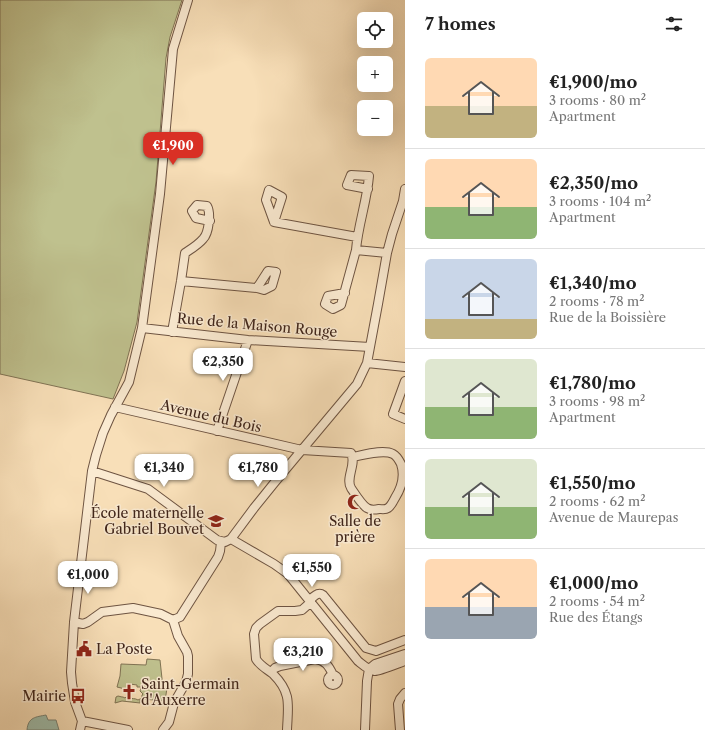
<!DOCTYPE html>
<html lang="en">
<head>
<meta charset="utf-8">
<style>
  body { margin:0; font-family:"Libre Caslon Text",serif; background:#f6f6f6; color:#222; height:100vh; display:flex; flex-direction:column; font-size:15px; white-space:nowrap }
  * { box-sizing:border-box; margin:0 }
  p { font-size:13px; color:#767676 }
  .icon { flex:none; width:22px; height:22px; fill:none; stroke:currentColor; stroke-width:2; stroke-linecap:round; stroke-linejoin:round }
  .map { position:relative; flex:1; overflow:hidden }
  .side { display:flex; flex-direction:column; background:#fff; width:300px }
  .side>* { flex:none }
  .tools { position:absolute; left:357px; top:12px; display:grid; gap:8px }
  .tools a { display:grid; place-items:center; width:36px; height:36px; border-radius:6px; background:#fff; box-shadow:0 4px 16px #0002; font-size:20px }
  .price { position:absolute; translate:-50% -34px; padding:0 9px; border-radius:8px; background:#fff; color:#222; font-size:13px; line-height:26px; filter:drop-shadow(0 1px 2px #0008) }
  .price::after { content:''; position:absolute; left:50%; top:24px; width:12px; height:9px; margin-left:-6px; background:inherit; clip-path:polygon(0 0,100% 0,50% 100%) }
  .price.on { background:#d93025; color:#fff }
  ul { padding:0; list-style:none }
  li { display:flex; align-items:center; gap:12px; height:100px; padding:0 20px }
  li+li { border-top:1px solid #e0e0e0 }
  li span { display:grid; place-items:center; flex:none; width:112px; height:80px; border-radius:6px; color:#555 }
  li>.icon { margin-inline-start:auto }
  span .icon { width:48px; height:48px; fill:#fffc; stroke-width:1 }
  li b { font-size:17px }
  h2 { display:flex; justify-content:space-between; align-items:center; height:48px; padding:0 20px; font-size:17px }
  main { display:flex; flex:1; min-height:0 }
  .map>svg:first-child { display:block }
  .green { fill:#bfc18e; stroke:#807354 }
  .water { fill:#9ebdac; stroke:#788072 }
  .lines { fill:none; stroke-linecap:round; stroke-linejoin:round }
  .minor-casing { stroke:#6e5442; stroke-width:10 }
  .minor { stroke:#faead1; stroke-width:8 }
  .labels { text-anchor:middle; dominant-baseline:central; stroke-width:3; stroke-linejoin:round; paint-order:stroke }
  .street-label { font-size:14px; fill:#40251a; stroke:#faead1 }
  .poi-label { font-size:14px; fill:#40251a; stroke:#faead1; text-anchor:end }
</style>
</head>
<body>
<main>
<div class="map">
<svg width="405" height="730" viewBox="0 0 405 730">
  <rect width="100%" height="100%" fill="#f8dfb8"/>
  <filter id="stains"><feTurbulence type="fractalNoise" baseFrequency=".005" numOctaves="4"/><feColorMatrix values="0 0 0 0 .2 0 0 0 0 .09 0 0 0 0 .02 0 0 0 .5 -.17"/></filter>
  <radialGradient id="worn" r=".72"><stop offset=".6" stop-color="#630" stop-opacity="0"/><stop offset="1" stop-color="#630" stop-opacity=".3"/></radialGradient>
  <!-- green -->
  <path class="green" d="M0,0h182l-12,37 -4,21 -10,124 -19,140 -13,49 -11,28 -113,-25z
    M147,659l13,1 3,28h4l-2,13 -22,-2 -3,1v3l-18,-2 -7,2 1,-6 2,-1 4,1h1l2,1 1,-1 3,1h1c2,1 5,0 8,2l4,-2v-3l1,-1 -3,-3 1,-3h1l-1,-1h-4v-2l-7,-1 -2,5 -2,-1 -1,1 -8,-2 3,-11 1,-12 25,1z"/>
  <!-- water -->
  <path class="water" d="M46,715l2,5h8l3,10h-32c1,-13 9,-13 19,-15z"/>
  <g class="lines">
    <defs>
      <path id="minor" d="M274,222l8,-25 -13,-7 -3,10 8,22 83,15
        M356,250c2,-25 11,-49 13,-74l-18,-1 -4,10 21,4
        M181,281l76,7 7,2 8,-4 4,-14 -8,-1 -11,17
        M345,293l-17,3 -3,8 8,5 8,-4 15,-55 31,3
        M142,328l106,12 122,7
        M172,332l9,-51 4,-28c6,-4 13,-8 18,-14 6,-6 8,-26 4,-33l-10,-1 -5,6 4,7 14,3
        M367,363l38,4
        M405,381l-12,33 12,5
        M115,407l187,43 49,3c6,11 -6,25 0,35 4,6 11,17 16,20 3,2 7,2 12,1 3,0 6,1 9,-1 3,-2 5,-6 7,-10 7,-11 10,-22 6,-34 -2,-4 -4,-8 -8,-10 -10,-5 -29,1 -40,3
        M217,431l31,-91
        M92,471l56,18 69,51 8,2 6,-3 23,-31 21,-26 82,-98 10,-21 11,-59 9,-51 5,-19 11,-33 2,-12
        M231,539l43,25 14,10 70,87c5,4 10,9 17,10 5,0 24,-8 30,-10
        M309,600c5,-3 9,-9 14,-5l43,53 10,3 29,-11
        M173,620l7,-3 38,-60 2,-6 1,-9
        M74,622l9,2 5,-2 14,-10 31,-4 28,6 12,6
        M369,669l6,-5 30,-10
        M271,672l4,-4 5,-2 35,-7c10,1 14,7 18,16
        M328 680a5 5 0 1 1 10 0a5 5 0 1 1-10 0Z
        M82,721l46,9
        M80,730l2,-9 -7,-19 -3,-19 -1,-11 3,-50 18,-151 4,-16 7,-22 8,-18 18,-33 13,-54 18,-134 13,-145 15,-49
        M163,730l6,-8 5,-19 12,-21 2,-8v-18l-1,-4 -9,-16 -5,-16
        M287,730c1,-25 5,-37 -14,-56 -6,-5 -13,-8 -17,-15l-2,-25 2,-6 4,-4 18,-13h17l7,-1 9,-8
        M365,730l2,-49 2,-12
        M400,730l-2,-26 2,-5 5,-6"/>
    </defs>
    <!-- minor casing -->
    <use href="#minor" class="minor-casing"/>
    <!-- minor -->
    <use href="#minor" class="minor"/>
  </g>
  <!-- icons -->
  <defs>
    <symbol id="mosque-bare" viewBox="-9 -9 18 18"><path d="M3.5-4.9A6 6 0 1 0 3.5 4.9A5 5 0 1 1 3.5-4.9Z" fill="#8f2418" stroke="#faead1" stroke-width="2.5" paint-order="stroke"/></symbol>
    <symbol id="school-bare" viewBox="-9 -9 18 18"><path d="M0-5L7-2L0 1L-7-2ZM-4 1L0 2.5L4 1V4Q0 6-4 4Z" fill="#8f2418" stroke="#faead1" stroke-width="2.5" paint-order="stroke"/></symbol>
    <symbol id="civic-bare" viewBox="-9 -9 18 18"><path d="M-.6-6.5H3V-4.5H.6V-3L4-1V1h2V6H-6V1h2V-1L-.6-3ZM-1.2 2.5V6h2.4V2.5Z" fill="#8f2418" stroke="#faead1" stroke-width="2.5" paint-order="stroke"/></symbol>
    <symbol id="church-bare" viewBox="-9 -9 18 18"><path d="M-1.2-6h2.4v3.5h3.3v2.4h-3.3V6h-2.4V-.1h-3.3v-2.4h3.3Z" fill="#8f2418" stroke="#faead1" stroke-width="2.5" paint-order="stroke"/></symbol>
    <symbol id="bus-bare" viewBox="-9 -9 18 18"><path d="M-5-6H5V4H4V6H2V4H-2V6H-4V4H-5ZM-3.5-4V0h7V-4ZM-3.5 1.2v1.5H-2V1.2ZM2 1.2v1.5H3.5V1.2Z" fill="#8f2418" stroke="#faead1" stroke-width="2.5" paint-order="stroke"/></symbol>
  </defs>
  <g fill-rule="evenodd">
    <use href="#mosque-bare" x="344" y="491" width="22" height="22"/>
    <use href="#school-bare" x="205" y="510" width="22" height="22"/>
    <use href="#civic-bare" x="73" y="638" width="22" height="22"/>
    <use href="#church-bare" x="118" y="681" width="22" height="22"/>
    <use href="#bus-bare" x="67" y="685" width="22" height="22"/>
  </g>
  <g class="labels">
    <!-- street labels -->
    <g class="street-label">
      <text transform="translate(257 325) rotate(5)">Rue de la Maison Rouge</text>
      <text transform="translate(211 416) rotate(13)">Avenue du Bois</text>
    </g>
    <!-- poi labels -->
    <g class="poi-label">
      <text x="204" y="513">École maternelle<tspan x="204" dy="16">Gabriel Bouvet</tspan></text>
      <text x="355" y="521" text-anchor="middle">Salle de<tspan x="355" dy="16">prière</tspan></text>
      <text x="96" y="649" text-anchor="start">La Poste</text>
      <text x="141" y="684" text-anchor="start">Saint-Germain<tspan x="141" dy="16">d'Auxerre</tspan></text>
      <text x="66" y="696">Mairie</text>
    </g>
  </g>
  <rect width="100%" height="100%" filter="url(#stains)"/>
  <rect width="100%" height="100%" fill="url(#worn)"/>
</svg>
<div class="tools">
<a><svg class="icon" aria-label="locate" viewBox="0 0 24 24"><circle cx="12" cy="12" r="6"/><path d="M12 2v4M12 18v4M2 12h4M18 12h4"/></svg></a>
<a>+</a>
<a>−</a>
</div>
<b class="price on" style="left:173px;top:166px">€1,900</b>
<b class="price" style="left:223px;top:382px">€2,350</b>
<b class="price" style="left:164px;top:488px">€1,340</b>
<b class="price" style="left:258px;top:488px">€1,780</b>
<b class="price" style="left:312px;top:588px">€1,550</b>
<b class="price" style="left:88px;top:595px">€1,000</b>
<b class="price" style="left:303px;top:672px">€3,210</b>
</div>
<section class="side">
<h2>7 homes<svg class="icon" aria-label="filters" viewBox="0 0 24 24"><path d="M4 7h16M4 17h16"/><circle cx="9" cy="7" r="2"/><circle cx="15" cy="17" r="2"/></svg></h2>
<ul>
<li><span style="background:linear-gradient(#ffd9b3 60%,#c2b280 0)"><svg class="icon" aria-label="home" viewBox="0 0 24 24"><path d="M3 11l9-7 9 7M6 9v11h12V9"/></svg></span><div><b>€1,900/mo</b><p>3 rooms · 80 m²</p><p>Apartment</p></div></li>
<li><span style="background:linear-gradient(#ffd9b3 60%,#8fb573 0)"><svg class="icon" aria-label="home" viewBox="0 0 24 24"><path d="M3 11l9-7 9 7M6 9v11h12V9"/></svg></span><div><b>€2,350/mo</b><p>3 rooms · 104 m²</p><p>Apartment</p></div></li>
<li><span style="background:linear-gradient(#c9d6e8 75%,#c2b280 0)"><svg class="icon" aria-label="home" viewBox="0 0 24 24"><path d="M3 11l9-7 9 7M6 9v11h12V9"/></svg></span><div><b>€1,340/mo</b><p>2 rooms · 78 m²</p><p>Rue de la Boissière</p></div></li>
<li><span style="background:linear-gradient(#dfe7d0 60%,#8fb573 0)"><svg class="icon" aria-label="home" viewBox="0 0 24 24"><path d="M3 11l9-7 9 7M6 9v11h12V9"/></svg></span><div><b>€1,780/mo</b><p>3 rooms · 98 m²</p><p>Apartment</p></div></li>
<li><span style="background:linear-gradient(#dfe7d0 60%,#8fb573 0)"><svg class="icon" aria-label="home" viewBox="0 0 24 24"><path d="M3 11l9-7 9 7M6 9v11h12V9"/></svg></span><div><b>€1,550/mo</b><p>2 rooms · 62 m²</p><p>Avenue de Maurepas</p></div></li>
<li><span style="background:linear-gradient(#ffd9b3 60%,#9aa5b1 0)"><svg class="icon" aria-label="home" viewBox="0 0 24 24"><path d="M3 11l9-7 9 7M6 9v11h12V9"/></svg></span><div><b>€1,000/mo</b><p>2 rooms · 54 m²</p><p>Rue des Étangs</p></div></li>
</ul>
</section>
</main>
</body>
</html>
